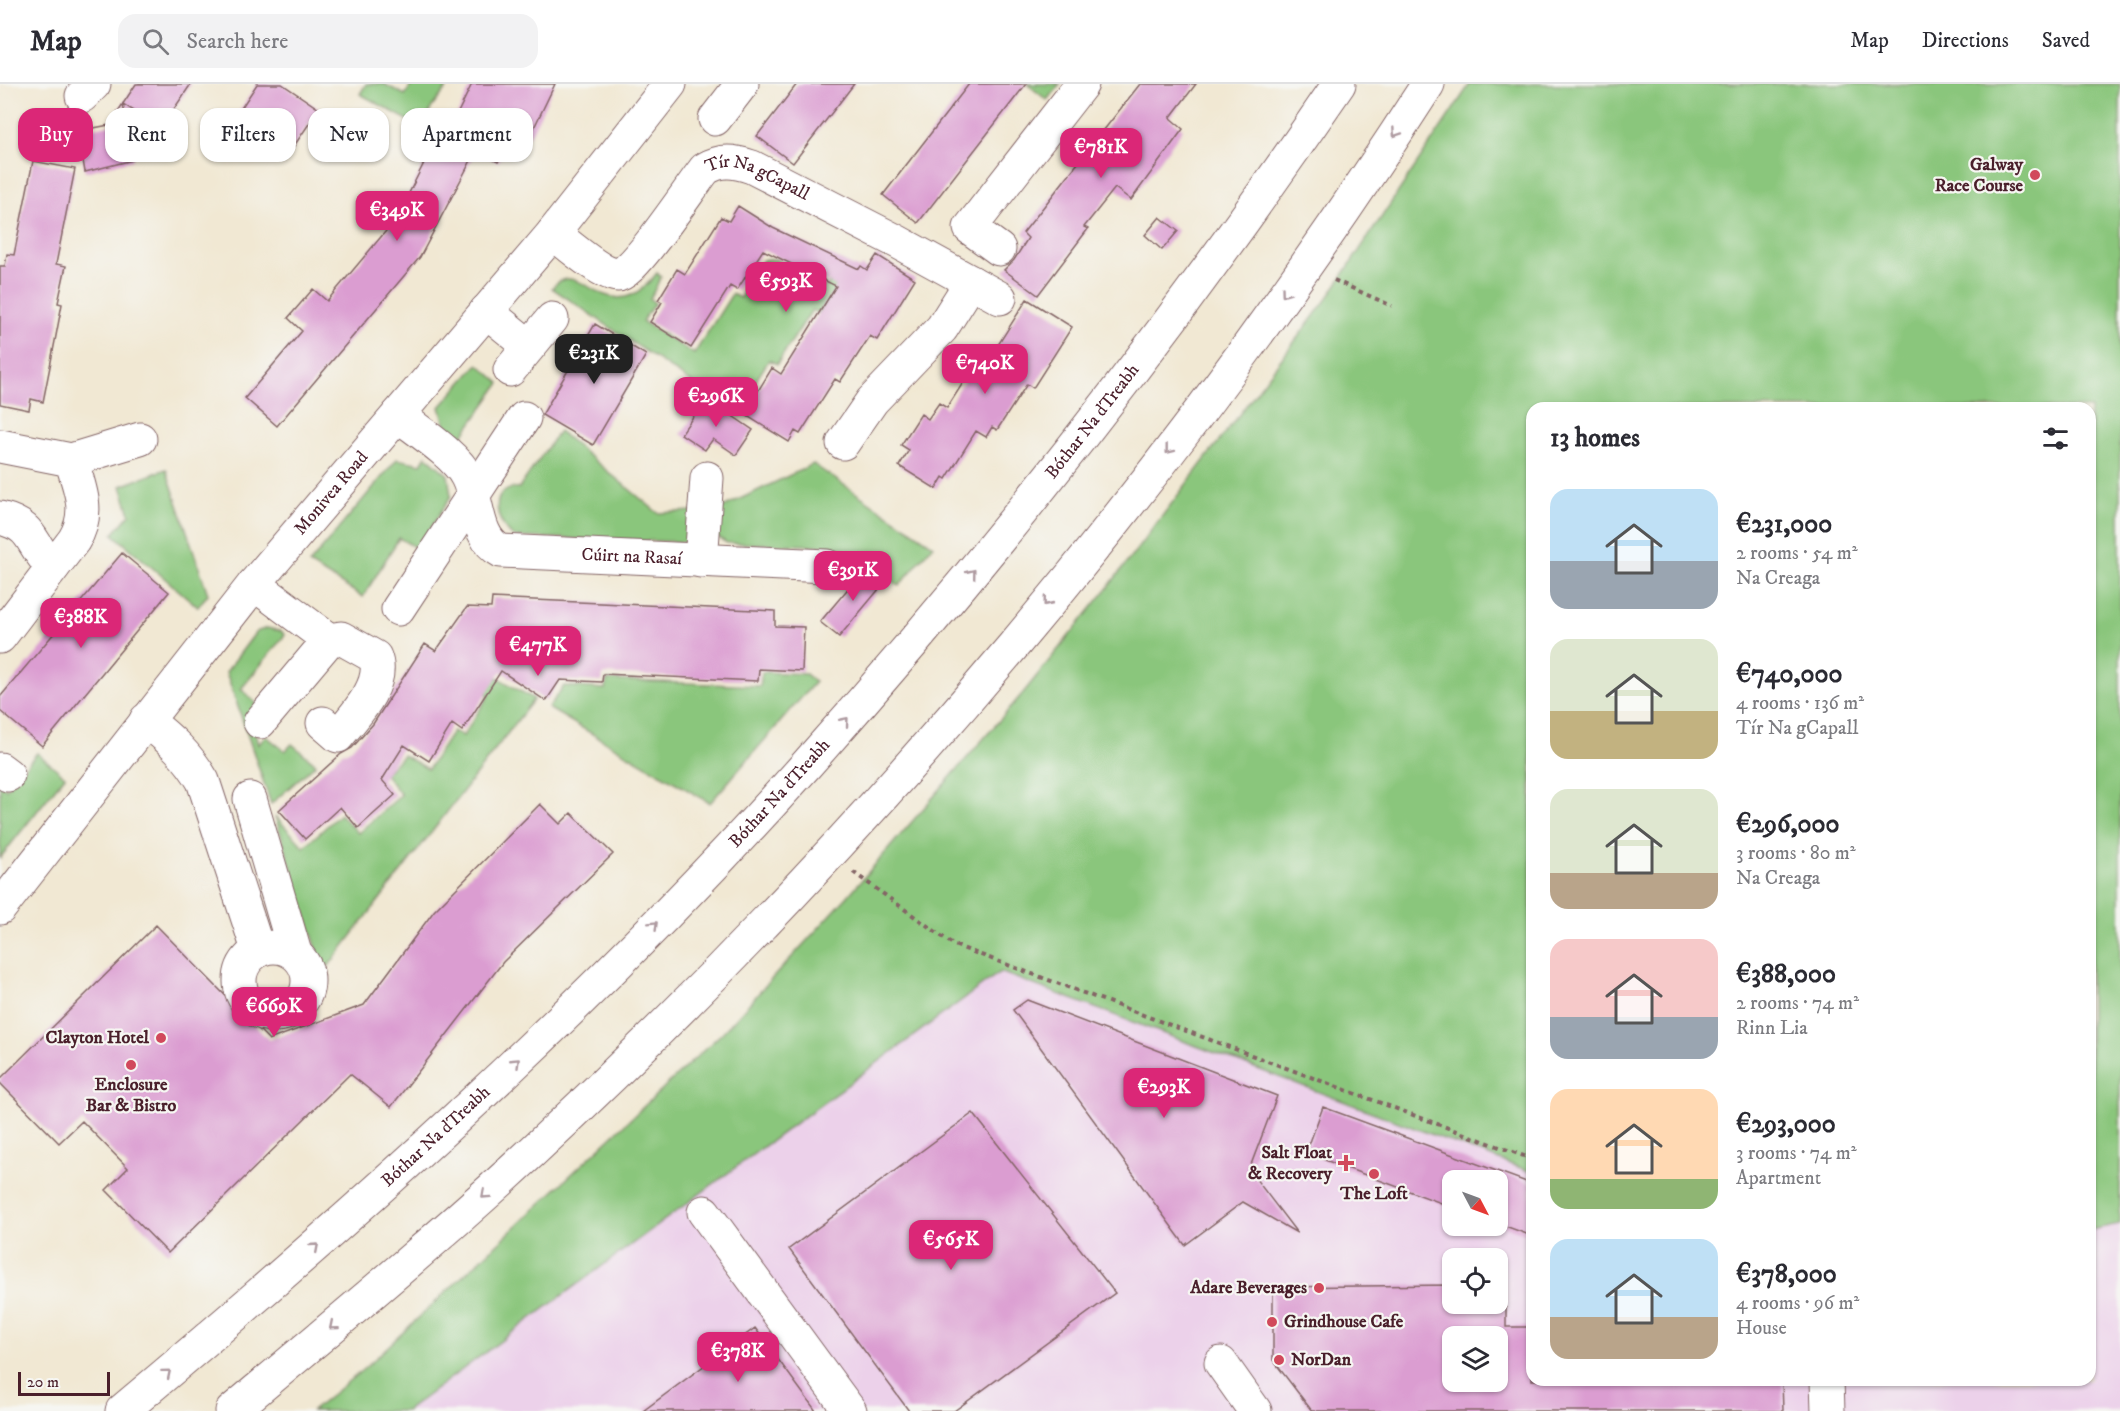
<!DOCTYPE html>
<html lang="en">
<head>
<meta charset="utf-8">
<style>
  body { margin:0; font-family:"IM FELL DW Pica",serif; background:#f2f2f3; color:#2b2b33; height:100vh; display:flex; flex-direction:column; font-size:22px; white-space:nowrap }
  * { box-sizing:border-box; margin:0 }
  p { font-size:20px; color:#7c7c81 }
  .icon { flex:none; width:33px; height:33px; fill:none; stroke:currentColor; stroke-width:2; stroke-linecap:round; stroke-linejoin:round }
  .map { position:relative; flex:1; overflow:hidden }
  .details { position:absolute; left:1526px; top:318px; width:570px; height:984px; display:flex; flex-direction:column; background:#fff; border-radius:18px; box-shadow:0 2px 4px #0004 }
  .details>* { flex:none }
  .hud { position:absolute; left:18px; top:24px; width:570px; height:54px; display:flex; gap:12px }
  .needle { width:39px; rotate:131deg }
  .controls { position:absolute; left:1442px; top:1086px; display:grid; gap:12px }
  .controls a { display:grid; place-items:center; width:66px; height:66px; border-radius:12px; background:#fff; box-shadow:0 2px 4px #0004; font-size:30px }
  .scale { position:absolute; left:18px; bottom:15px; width:92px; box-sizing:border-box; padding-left:6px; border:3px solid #4a1f2b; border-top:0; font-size:16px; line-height:21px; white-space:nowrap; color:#4a1f2b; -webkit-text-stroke:4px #f6f6f2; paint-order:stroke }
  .price { position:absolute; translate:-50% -51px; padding:0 14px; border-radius:12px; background:#db2777; color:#fff; font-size:20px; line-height:39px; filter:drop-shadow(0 2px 3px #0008) }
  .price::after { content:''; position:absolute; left:50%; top:36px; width:18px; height:14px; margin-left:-9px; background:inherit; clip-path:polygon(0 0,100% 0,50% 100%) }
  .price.selected { background:#222; color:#fff }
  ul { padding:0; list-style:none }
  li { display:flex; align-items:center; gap:18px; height:150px; padding:0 24px }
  li span { display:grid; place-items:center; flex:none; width:168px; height:120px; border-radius:18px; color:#555 }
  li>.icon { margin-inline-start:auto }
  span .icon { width:72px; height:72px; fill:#fffc; stroke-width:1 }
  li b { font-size:26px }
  h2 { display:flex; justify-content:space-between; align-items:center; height:72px; padding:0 24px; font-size:26px }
  .pill { padding:0 21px; border-radius:18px; background:#fff; box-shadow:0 2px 4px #0004; font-size:21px; line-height:54px }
  .pill.selected { background:#db2777; color:#fff }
  header { display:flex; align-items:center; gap:36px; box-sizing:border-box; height:84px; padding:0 30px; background:#fff; border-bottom:2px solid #e1e1e2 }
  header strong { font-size:28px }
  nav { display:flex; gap:33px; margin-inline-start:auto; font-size:21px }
  .search { width:420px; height:54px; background:#f2f2f3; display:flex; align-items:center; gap:15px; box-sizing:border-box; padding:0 21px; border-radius:18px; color:#7c7c81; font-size:22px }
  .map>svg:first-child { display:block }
  .built { fill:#ecd1ea; fill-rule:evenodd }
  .green { fill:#8ac67c; stroke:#6a7254; stroke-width:1.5 }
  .building { fill:#db9dd1; fill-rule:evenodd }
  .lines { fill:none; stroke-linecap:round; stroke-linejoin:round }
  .minor-casing { stroke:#846566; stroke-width:35 }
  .major-casing { stroke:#846566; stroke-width:35 }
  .highway-casing { stroke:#846566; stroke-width:35 }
  .path { stroke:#846566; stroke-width:4; stroke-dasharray:4.5 4.5; stroke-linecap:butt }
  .minor { stroke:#fff; stroke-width:33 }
  .major { stroke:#fff; stroke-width:33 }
  .highway { stroke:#fff; stroke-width:33 }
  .oneway { stroke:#ae9aa0 }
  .poi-dot { fill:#d1495b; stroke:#f6f6f2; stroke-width:2 }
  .labels { text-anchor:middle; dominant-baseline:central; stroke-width:4.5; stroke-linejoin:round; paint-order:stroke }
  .poi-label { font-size:18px; font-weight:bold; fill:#4a1f2b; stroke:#f6f6f2; text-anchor:end }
  .street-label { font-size:18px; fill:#4a1f2b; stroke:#f6f6f2 }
</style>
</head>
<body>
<header>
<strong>Map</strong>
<div class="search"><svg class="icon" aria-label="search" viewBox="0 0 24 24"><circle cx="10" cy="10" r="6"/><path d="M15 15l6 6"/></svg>Search here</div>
<nav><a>Map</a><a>Directions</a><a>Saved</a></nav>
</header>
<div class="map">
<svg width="2120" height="1327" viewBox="0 0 2120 1327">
  <rect width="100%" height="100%" fill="#f6f6f2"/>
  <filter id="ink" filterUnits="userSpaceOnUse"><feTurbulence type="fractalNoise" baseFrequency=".0167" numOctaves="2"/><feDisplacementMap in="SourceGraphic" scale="12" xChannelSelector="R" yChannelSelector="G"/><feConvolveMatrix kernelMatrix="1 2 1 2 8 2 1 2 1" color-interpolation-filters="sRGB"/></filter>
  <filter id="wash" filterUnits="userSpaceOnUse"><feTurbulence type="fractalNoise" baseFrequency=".008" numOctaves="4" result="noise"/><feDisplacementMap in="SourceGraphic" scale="24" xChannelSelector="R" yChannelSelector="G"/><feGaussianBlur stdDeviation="1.35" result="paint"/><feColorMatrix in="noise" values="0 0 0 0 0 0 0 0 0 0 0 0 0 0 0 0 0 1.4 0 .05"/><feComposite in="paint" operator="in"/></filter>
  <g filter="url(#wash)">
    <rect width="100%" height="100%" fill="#f1e8d3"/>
    <!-- built -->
    <path class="built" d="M847,813l89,51 595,224 1,208h558v-150l30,-6v187h-1808l54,-44 356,-334zM1452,1096h45v46h-45zM1452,1174h45v46h-45zM1452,1252h45v46h-45z"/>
    <!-- green -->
    <path class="green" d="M366,0h18l21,11 7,-11h38l-18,23 -10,21 -62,-34z
      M1027,0h33l-13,16z
      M1470,0h650v1140l-30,6v-822h-558l-1,764 -531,-200 -594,439h-94l54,-44 356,-334 125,-136 176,-204 83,-103 223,-294z
      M775,175l51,28 4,-5 8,5 -19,26 -7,-3 -35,54 -8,-4 -25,39 6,3 -9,14 -189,-128c30,-35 55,49 105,-15l4,4 -11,22 5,4 -13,18 52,33 38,-60 8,4 23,-38z
      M478,280l22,19 -39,55 -16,-14 -5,-17z
      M559,347l99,82 36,-2 -6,31 -174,-5c-19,-13 -27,-50 5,-49z
      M426,372l22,19 3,21 -33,53 -19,-11 -36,59 -54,-33 88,-105 24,5z
      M813,380l120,81 -34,41 -31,-25 -35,-15 -106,-3 -10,-6 2,-28z
      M166,385l42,125 -10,13 -85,-73 17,-20 -9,-28z
      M267,544l14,3 4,4 -44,54 18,17 -8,11 7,28 8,-9 19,15 7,-7 24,20 -45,40 -45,-132 30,-40z
      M476,581l58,34 -210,273 -49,-156 29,31 36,-33 18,19 43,-38 -16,-21 18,-19 25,14 25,-38 10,5 26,-41 -21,-16z
      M762,588l44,2 9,8 -105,121 -162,-95 16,-22 41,3 2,-9 153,6z
      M37,669l28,23 -65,82v-74l6,5z"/>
    <g id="blocks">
      <!-- building -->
      <path class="building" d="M136,0h55l-30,44 -38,-24 10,56 -48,12 -7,-41 31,-6z
        M257,0h25l37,25 -31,46 -54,-36z
        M472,0h83l-25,52 -15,-7 -17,33 -22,-11 -56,106 -143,169 -32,-28 57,-67 -14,-13 25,-29 14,12 69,-82 36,-72 7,4z
        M797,0h57l-61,79 -36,-27z
        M969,0h57l-108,139 -35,-28z
        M1140,0h56l-26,34 13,11 -52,71 -16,-12 -31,39 4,2 -50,66 -34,-25 10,-10 14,-22 -5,-5z
        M33,77l42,8 -19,95 10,2 -8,37 4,1 -7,37 -12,61 -12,-3 -2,11 -29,-6v-138h5l2,-12 7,1z
        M738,122l35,22 86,41 2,-3 6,4 10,-15 38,24 -38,61 -7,-4 -30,46 -5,-3 -35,55 -5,-3 -6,11 -45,-28 28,-46 9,6 55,-88 -73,-36 -26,40 -7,-4 -39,62 -41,-26 12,-20 -4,-2 19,-31 8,5 36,-57 8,4z
        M1160,133l18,14 -16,19 -17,-15z
        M1027,215l45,28 -39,61 -6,-4 -30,46 -5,-3 -6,10 -10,-6 -30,48 -3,-2 -7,12 -37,-23 10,-16 -8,-5 20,-31 7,5 11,-16 8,5 26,-41 8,5z
        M595,240l51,31 -53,90 -51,-30z
        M706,314l47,32 -17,25 -23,-16 -8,11 -24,-16z
        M122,469l47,39 -127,154 -42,-35v-14z
        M867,482l18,16 -46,55 -19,-15z
        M492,514l283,13v15l29,1 -2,44 -43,-2 -1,12 -155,-7 -1,8 -42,-2 -14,21 -45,-30 -39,60 -10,-7 -23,37 -25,-16 -22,35 13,15 -37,33 -18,-21 -35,32 -26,-29 62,-56 11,-6 21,-24 52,-80 11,7 31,-44 24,1z
        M540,720l20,20 11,-11 42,41 -110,108 -112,145 -41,-33 -182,179 -62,-63 22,-22 -46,-47 -23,22 -59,-60v-4l156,-154 113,115 95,-35 70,-94z
        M1027,916l250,96 -28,74 48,63 -54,-31 -58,43 -172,-235z
        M1323,1023l209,77v52l-35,-13v-43h-45v27l-146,-54z
        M973,1029l142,180 -161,118h-45l-120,-162z
        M1452,1201v19h8v4h46v19h26v53h250l1,31h-471l-39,-51v-73zM1452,1252h45v46h-45z
        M755,1244l61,83h-173z"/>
    </g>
  </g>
  <g filter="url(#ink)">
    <use href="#blocks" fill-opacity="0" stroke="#846566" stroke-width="1.5"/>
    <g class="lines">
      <defs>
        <g id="minor">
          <path d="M82,12l12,-12"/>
          <path d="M715,35l27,-35"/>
          <path id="s1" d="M553,149c13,10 49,42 65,42 15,0 74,-90 87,-106 16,-10 29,-8 47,-2l146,75 102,56"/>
          <path d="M999,165l-29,-21 112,-144"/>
          <path d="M486,227l43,35"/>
          <path d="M510,286l42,-51"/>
          <path id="s2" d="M398,331c20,16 58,40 69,62 12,23 8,61 34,74l326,15"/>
          <path d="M843,359l29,-42 70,-73 29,-46"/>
          <path d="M0,362l71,14c9,28 20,53 3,80l-74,97"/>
          <path d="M71,376l69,-21"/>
          <path d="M0,434c37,9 28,26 53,49"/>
          <path d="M701,477l6,-83"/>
          <path d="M254,500l75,56 12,-2 34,19c11,27 -21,59 -37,79l-15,-13"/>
          <path d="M398,525l126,-191"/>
          <path d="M146,636c24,19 42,35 57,61l55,169"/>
          <path d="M260,638l69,-82"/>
          <path d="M0,685l8,6"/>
          <path d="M250,715l45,154"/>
          <circle cx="274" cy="897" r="34"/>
          <path d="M704,1128l146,199"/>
          <path d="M1221,1279l34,48"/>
          <path d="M1827,1296l1,31"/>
        </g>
        <g id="major">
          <path id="s3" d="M0,824l254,-324 299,-351 117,-149"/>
        </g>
        <g id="highway">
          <path id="s4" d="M122,1327c241,-202 476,-413 686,-648 192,-215 369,-441 531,-679"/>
          <path d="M232,1327c101,-85 203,-169 300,-259 339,-315 646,-679 896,-1068"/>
        </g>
      </defs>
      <!-- minor casing -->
      <use href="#minor" class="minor-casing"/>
      <!-- major casing -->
      <use href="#major" class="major-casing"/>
      <!-- highway casing -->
      <use href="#highway" class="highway-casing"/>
      <!-- path -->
      <path class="path" d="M1334,196l58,26
        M853,788l101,73 578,214"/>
      <!-- minor -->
      <use href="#minor" class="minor"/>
      <!-- major -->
      <use href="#major" class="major"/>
      <!-- highway -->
      <use href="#highway" class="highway"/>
    </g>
    <!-- one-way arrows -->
    <defs><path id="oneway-chevron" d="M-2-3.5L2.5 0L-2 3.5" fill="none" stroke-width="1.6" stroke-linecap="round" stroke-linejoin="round" transform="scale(1.5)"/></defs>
    <g class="oneway">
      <use href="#oneway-chevron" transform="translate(1396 49) rotate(124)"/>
      <use href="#oneway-chevron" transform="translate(1285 209) rotate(126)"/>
      <use href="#oneway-chevron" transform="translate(1169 366) rotate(128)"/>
      <use href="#oneway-chevron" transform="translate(972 489) rotate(-51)"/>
      <use href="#oneway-chevron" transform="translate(1047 518) rotate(129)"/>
      <use href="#oneway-chevron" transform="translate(845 637) rotate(-49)"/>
      <use href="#oneway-chevron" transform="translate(654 841) rotate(-45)"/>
      <use href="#oneway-chevron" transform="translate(516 978) rotate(-44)"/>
      <use href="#oneway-chevron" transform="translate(485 1111) rotate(138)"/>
      <use href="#oneway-chevron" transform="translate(315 1163) rotate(-41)"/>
      <use href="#oneway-chevron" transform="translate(333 1242) rotate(140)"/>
      <use href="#oneway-chevron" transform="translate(167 1289) rotate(-40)"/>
    </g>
  </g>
  <!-- markers -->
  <g class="poi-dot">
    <circle cx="2035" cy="91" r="6"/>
    <circle cx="161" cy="954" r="6"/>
    <circle cx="131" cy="981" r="6"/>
    <path d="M1343 1070h6v6h6v6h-6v6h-6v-6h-6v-6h6z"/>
    <circle cx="1374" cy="1090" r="6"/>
    <circle cx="1319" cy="1204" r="6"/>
    <circle cx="1272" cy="1238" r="6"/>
    <circle cx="1279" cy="1276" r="6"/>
  </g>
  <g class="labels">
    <!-- poi labels -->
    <g class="poi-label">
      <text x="2023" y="81">Galway<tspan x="2023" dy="21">Race Course</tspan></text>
      <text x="149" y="954">Clayton Hotel</text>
      <text x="131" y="1001" text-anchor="middle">Enclosure<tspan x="131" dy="21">Bar &amp; Bistro</tspan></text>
      <text x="1332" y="1069">Salt Float<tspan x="1332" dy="21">&amp; Recovery</tspan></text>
      <text x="1374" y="1110" text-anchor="middle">The Loft</text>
      <text x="1307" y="1204">Adare Beverages</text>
      <text x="1284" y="1238" text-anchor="start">Grindhouse Cafe</text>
      <text x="1291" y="1276" text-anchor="start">NorDan</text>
    </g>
    <!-- street labels -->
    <g class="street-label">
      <text stroke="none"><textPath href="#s1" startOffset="273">Tír Na gCapall</textPath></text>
      <text stroke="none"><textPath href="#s4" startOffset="1389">Bóthar Na dTreabh</textPath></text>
      <text stroke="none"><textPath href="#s3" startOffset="531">Monivea Road</textPath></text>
      <text stroke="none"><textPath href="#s2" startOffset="308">Cúirt na Rasaí</textPath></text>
      <text stroke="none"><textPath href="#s4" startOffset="903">Bóthar Na dTreabh</textPath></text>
      <text stroke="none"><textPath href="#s4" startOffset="417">Bóthar Na dTreabh</textPath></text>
    </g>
  </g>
</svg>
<div class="controls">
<a><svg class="needle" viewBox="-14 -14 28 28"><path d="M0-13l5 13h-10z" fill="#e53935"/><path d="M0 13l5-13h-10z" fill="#7c7c81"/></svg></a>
<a><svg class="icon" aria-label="locate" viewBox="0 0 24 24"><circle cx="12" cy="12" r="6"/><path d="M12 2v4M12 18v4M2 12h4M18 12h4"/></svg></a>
<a><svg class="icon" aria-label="layers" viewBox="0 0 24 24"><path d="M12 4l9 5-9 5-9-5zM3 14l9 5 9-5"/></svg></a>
</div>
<div class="scale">20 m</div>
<b class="price" style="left:1101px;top:95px">€781K</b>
<b class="price" style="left:397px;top:158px">€349K</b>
<b class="price" style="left:786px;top:229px">€593K</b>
<b class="price selected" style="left:594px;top:301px">€231K</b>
<b class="price" style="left:985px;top:311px">€740K</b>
<b class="price" style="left:716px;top:344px">€296K</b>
<b class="price" style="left:853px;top:518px">€391K</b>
<b class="price" style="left:81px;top:565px">€388K</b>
<b class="price" style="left:538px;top:593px">€477K</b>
<b class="price" style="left:274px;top:954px">€669K</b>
<b class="price" style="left:1164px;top:1035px">€293K</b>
<b class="price" style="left:951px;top:1187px">€565K</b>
<b class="price" style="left:738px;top:1299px">€378K</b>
<div class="hud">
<a class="pill selected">Buy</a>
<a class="pill">Rent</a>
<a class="pill">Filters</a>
<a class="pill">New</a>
<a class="pill">Apartment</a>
</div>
<section class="details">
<h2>13 homes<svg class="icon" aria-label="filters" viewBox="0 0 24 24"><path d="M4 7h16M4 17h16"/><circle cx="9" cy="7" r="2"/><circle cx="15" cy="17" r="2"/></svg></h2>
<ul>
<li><span style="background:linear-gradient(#bfe0f5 60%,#9aa5b1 0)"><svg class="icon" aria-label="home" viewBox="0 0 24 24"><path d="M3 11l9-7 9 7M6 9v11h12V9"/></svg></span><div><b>€231,000</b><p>2 rooms · 54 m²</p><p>Na Creaga</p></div></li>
<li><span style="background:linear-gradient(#dfe7d0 60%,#c2b280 0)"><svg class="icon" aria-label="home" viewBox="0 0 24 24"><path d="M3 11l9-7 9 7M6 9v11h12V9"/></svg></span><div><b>€740,000</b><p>4 rooms · 136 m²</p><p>Tír Na gCapall</p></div></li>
<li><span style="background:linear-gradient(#dfe7d0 70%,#b9a48a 0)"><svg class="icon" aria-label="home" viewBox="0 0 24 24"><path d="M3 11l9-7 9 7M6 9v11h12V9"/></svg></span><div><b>€296,000</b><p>3 rooms · 80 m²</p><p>Na Creaga</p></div></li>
<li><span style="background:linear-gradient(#f6c9c9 65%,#9aa5b1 0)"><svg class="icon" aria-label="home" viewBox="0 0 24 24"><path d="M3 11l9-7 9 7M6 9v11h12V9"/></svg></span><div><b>€388,000</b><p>2 rooms · 74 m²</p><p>Rinn Lia</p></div></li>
<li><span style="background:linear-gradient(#ffd9b3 75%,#8fb573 0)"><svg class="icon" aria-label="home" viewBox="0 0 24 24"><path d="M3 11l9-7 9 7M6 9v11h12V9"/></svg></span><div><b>€293,000</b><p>3 rooms · 74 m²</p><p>Apartment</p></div></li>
<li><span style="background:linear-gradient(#bfe0f5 65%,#b9a48a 0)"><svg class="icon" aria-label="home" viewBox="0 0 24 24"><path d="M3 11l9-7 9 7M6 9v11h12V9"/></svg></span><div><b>€378,000</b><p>4 rooms · 96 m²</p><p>House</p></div></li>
</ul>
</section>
</div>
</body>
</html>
